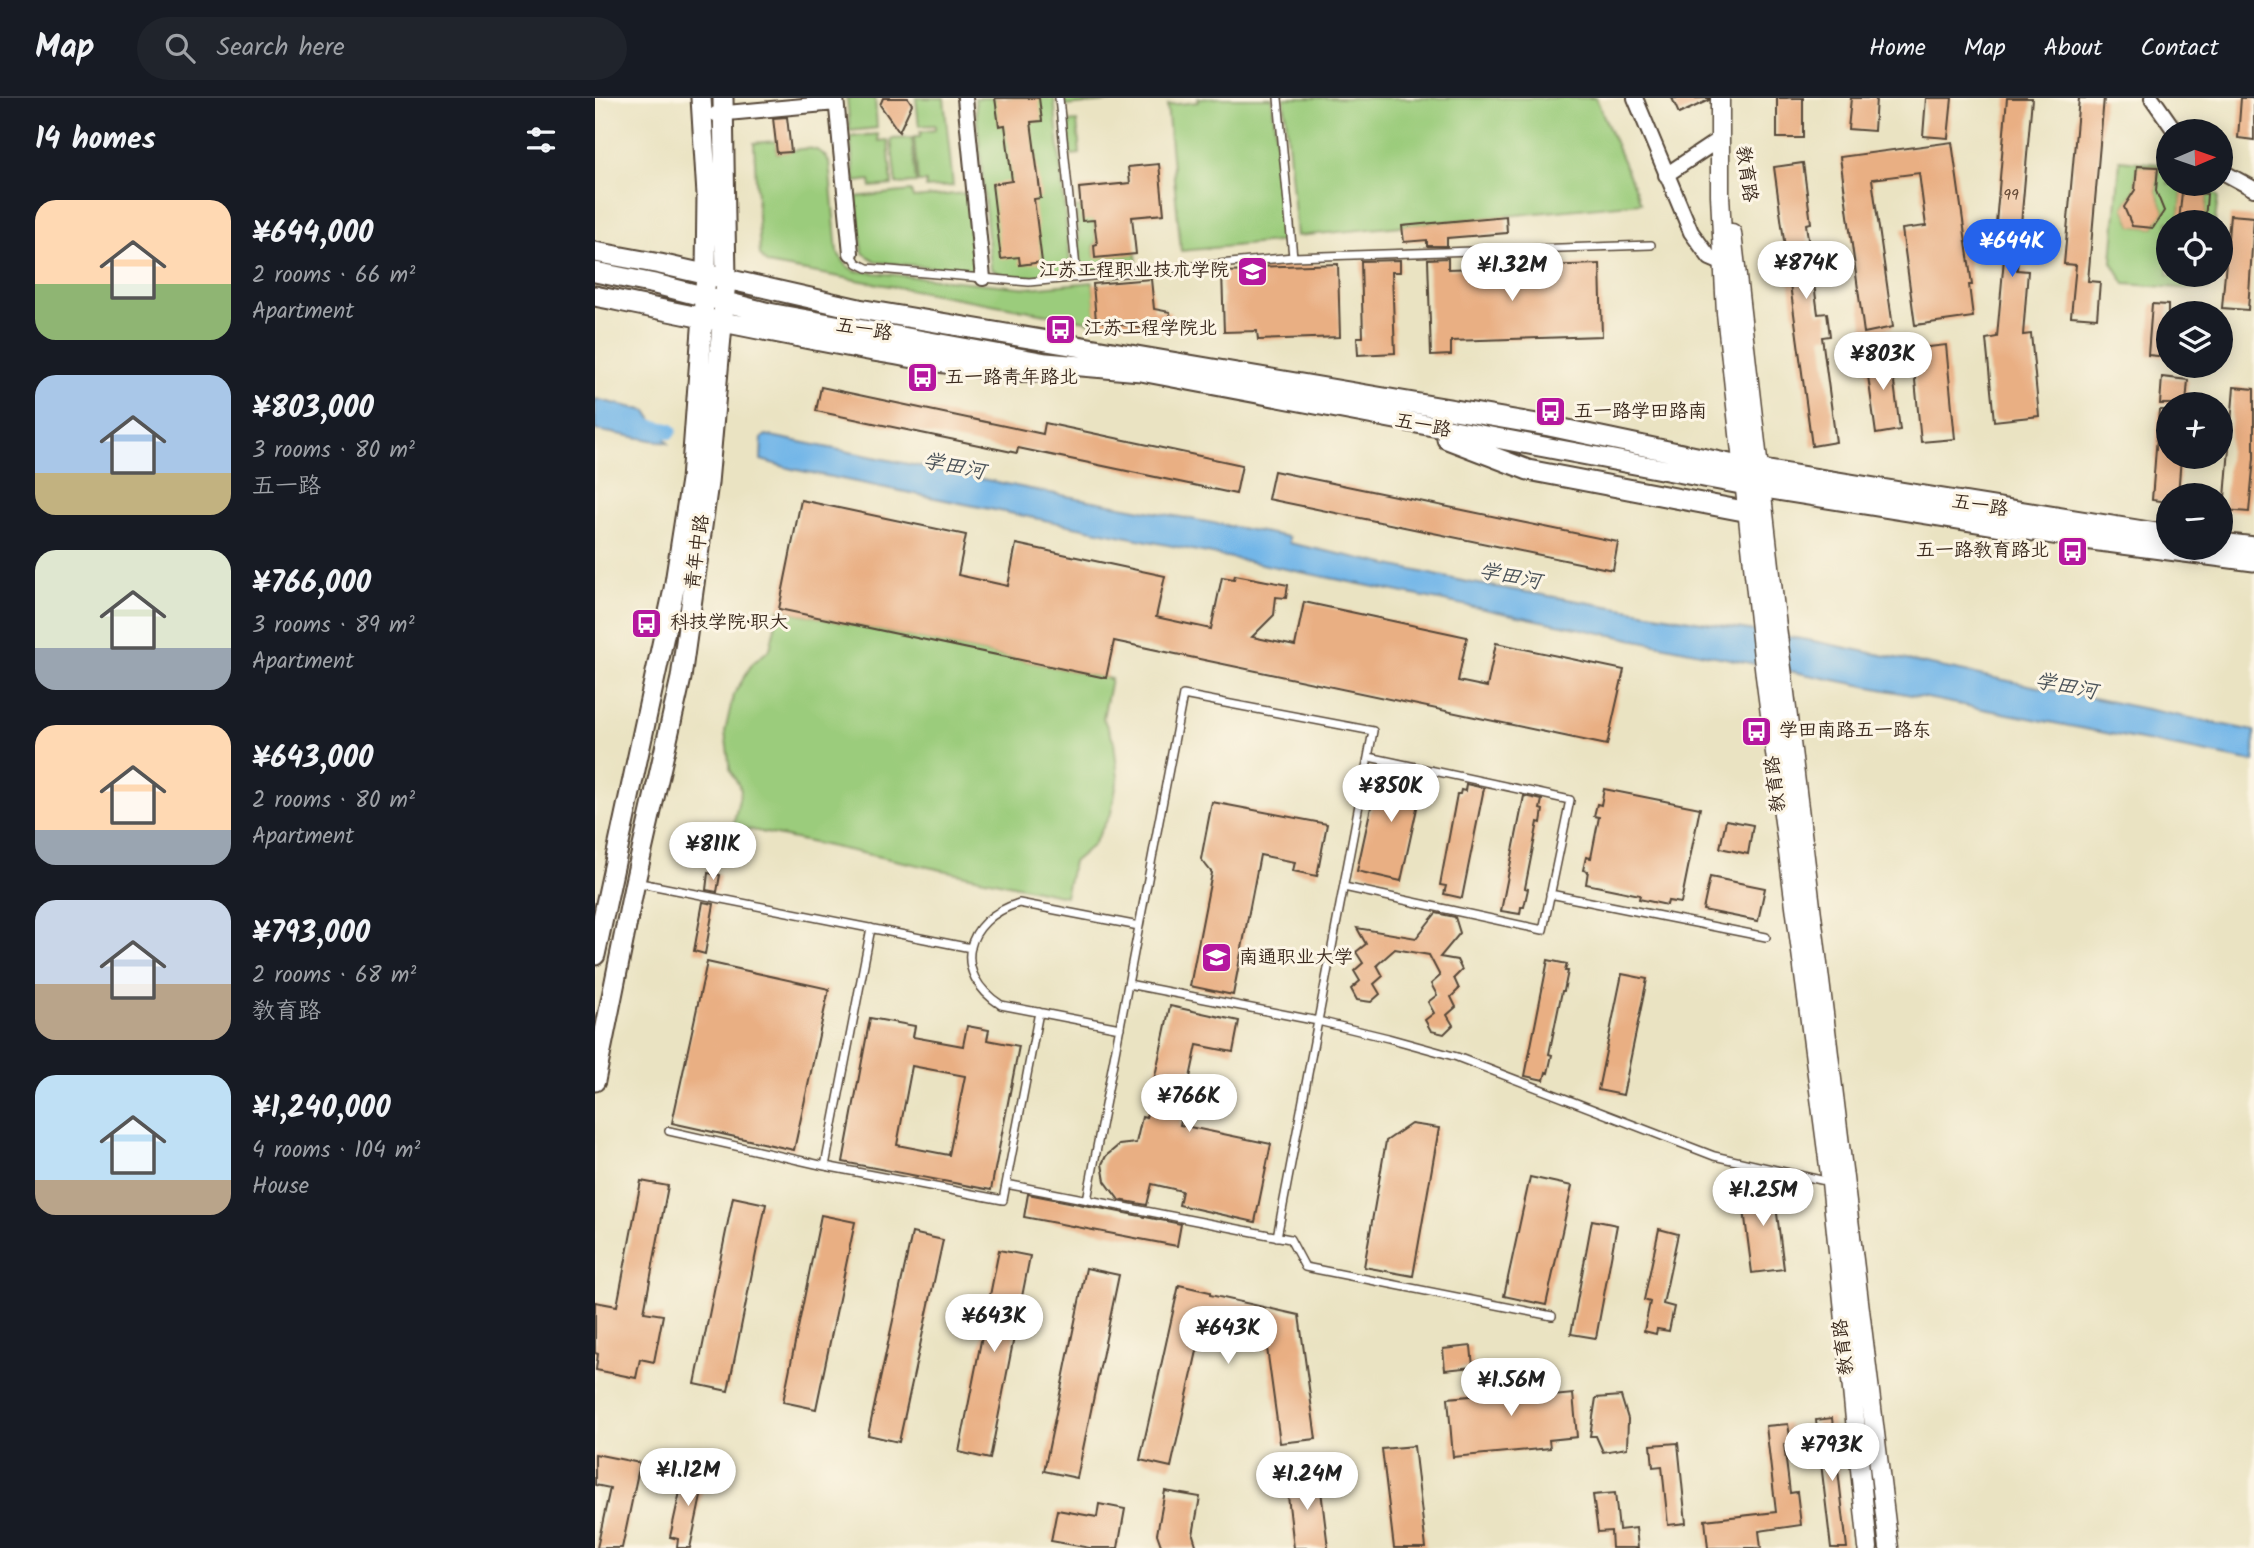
<!DOCTYPE html>
<html lang="en">
<head>
<meta charset="utf-8">
<style>
  body { margin:0; font-family:Kalam,"LXGW WenKai TC",sans-serif; background:#20242c; color:#f1f3f6; height:100vh; display:flex; flex-direction:column; font-size:26px; white-space:nowrap }
  * { box-sizing:border-box; margin:0 }
  p { font-size:23px; color:#9ea1a6 }
  .icon { flex:none; width:38px; height:38px; fill:none; stroke:currentColor; stroke-width:2; stroke-linecap:round; stroke-linejoin:round }
  .map { position:relative; flex:1; overflow:hidden }
  .drawer { display:flex; flex-direction:column; background:#171b24; width:595px }
  .drawer>* { flex:none }
  .needle { width:46px; rotate:88deg }
  .fabs { position:absolute; left:1561px; top:21px; display:grid; gap:14px }
  .fabs a { display:grid; place-items:center; width:77px; height:77px; border-radius:50%; background:#171b24; box-shadow:0 4px 18px #0003; font-size:35px }
  .price { position:absolute; translate:-50% -60px; padding:0 16px; border-radius:24px; background:#fff; color:#222; font-size:23px; line-height:46px; filter:drop-shadow(0 2px 4px #0008) }
  .price::after { content:''; position:absolute; left:50%; top:42px; width:21px; height:16px; margin-left:-10px; background:inherit; clip-path:polygon(0 0,100% 0,50% 100%) }
  .price.active { background:#2563eb; color:#fff }
  ul { padding:0; list-style:none }
  li { display:flex; align-items:center; gap:21px; height:175px; padding:0 35px }
  li span { display:grid; place-items:center; flex:none; width:196px; height:140px; border-radius:21px; color:#555 }
  li>.icon { margin-inline-start:auto }
  span .icon { width:84px; height:84px; fill:#fffc; stroke-width:1 }
  li b { font-size:30px }
  h2 { display:flex; justify-content:space-between; align-items:center; height:84px; padding:0 35px; font-size:30px }
  header { display:flex; align-items:center; gap:42px; box-sizing:border-box; height:98px; padding:0 35px; background:#171b24; border-bottom:2px solid #363941 }
  header strong { font-size:33px }
  nav { display:flex; gap:38px; margin-inline-start:auto; font-size:24px }
  .search { width:490px; height:63px; background:#20242c; display:flex; align-items:center; gap:18px; box-sizing:border-box; padding:0 24px; border-radius:38px; color:#9ea1a6; font-size:26px }
  main { display:flex; flex:1; min-height:0 }
  .map>svg:first-child { display:block }
  .green { fill:#9bcc7b; stroke:#6b7b4c; stroke-width:2; fill-rule:evenodd }
  .water { fill:#72b6e8; stroke:#567083; stroke-width:2 }
  .lines { fill:none; stroke-linecap:round; stroke-linejoin:round }
  .canal { stroke:#72b6e8; stroke-width:16 }
  .building { fill:#e9af83; fill-rule:evenodd }
  .service-casing { stroke:#554637; stroke-width:10 }
  .minor-casing { stroke:#554637; stroke-width:18 }
  .tertiary-casing { stroke:#554637; stroke-width:21 }
  .secondary-casing { stroke:#554637; stroke-width:23 }
  .service { stroke:#fff; stroke-width:7 }
  .minor { stroke:#fff; stroke-width:14 }
  .tertiary { stroke:#fff; stroke-width:18 }
  .secondary { stroke:#fff; stroke-width:19 }
  .labels { text-anchor:middle; dominant-baseline:central; stroke-width:6; stroke-linejoin:round; paint-order:stroke }
  .number-label { font-size:16px; fill:#664b37 }
  .street-label { font-size:19px; fill:#3b2a1e; stroke:#fcf5e5 }
  .poi-label { font-size:19px; fill:#3b2a1e; stroke:#fcf5e5; text-anchor:start }
  .water-label { font-size:21px; font-style:italic; fill:#4c545b; stroke:#fcf5e5 }
</style>
</head>
<body>
<header>
<strong>Map</strong>
<div class="search"><svg class="icon" aria-label="search" viewBox="0 0 24 24"><circle cx="10" cy="10" r="6"/><path d="M15 15l6 6"/></svg>Search here</div>
<nav><a>Home</a><a>Map</a><a>About</a><a>Contact</a></nav>
</header>
<main>
<section class="drawer">
<h2>14 homes<svg class="icon" aria-label="filters" viewBox="0 0 24 24"><path d="M4 7h16M4 17h16"/><circle cx="9" cy="7" r="2"/><circle cx="15" cy="17" r="2"/></svg></h2>
<ul>
<li><span style="background:linear-gradient(#ffd9b3 60%,#8fb573 0)"><svg class="icon" aria-label="home" viewBox="0 0 24 24"><path d="M3 11l9-7 9 7M6 9v11h12V9"/></svg></span><div><b>¥644,000</b><p>2 rooms · 66 m²</p><p>Apartment</p></div></li>
<li><span style="background:linear-gradient(#a9c7e8 70%,#c2b280 0)"><svg class="icon" aria-label="home" viewBox="0 0 24 24"><path d="M3 11l9-7 9 7M6 9v11h12V9"/></svg></span><div><b>¥803,000</b><p>3 rooms · 80 m²</p><p>五一路</p></div></li>
<li><span style="background:linear-gradient(#dfe7d0 70%,#9aa5b1 0)"><svg class="icon" aria-label="home" viewBox="0 0 24 24"><path d="M3 11l9-7 9 7M6 9v11h12V9"/></svg></span><div><b>¥766,000</b><p>3 rooms · 89 m²</p><p>Apartment</p></div></li>
<li><span style="background:linear-gradient(#ffd9b3 75%,#9aa5b1 0)"><svg class="icon" aria-label="home" viewBox="0 0 24 24"><path d="M3 11l9-7 9 7M6 9v11h12V9"/></svg></span><div><b>¥643,000</b><p>2 rooms · 80 m²</p><p>Apartment</p></div></li>
<li><span style="background:linear-gradient(#c9d6e8 60%,#b9a48a 0)"><svg class="icon" aria-label="home" viewBox="0 0 24 24"><path d="M3 11l9-7 9 7M6 9v11h12V9"/></svg></span><div><b>¥793,000</b><p>2 rooms · 68 m²</p><p>教育路</p></div></li>
<li><span style="background:linear-gradient(#bfe0f5 75%,#b9a48a 0)"><svg class="icon" aria-label="home" viewBox="0 0 24 24"><path d="M3 11l9-7 9 7M6 9v11h12V9"/></svg></span><div><b>¥1,240,000</b><p>4 rooms · 104 m²</p><p>House</p></div></li>
</ul>
</section>
<div class="map">
<svg width="1659" height="1450" viewBox="0 0 1659 1450">
  <rect width="100%" height="100%" fill="#fcf5e5"/>
  <filter id="ink" filterUnits="userSpaceOnUse"><feTurbulence type="fractalNoise" baseFrequency=".0143" numOctaves="2"/><feDisplacementMap in="SourceGraphic" scale="14" xChannelSelector="R" yChannelSelector="G"/><feConvolveMatrix kernelMatrix="1 2 1 2 8 2 1 2 1" color-interpolation-filters="sRGB"/></filter>
  <filter id="wash" filterUnits="userSpaceOnUse"><feTurbulence type="fractalNoise" baseFrequency=".00686" numOctaves="4" result="noise"/><feDisplacementMap in="SourceGraphic" scale="28" xChannelSelector="R" yChannelSelector="G"/><feGaussianBlur stdDeviation="1.57" result="paint"/><feColorMatrix in="noise" values="0 0 0 0 0 0 0 0 0 0 0 0 0 0 0 0 0 1.4 0 .05"/><feComposite in="paint" operator="in"/></filter>
  <g filter="url(#wash)">
    <rect width="100%" height="100%" fill="#eae3c2"/>
    <!-- green -->
    <path class="green" d="M252,0h28l2,30 -27,3z
      M321,0h28l9,88 -27,2v-6h-8l-4,-45h6v-5l15,-2v-5l-16,1z
      M380,0h79l17,175c-20,2 -64,9 -80,-5z
      M470,0h69v1l-68,7z
      M603,0h74l14,143 -105,10 -14,-146 31,-3z
      M689,0h312l45,105 -344,33z
      M482,23l3,33 -9,1 -3,-33z
      M283,36l1,7 9,-1 4,45 -21,2 -1,-7 -15,2 -5,-45z
      M317,40l4,45 -20,1 -5,-45z
      M181,43l1,12c18,-1 40,-14 52,9l8,90 10,14 8,5 174,17 64,-6 4,41 -330,-59 -7,-9 -6,-112z
      M1525,62l48,5v19h30l20,12 -3,26h-10l2,-28 -25,-2 -3,30h-11v53h11l-1,6 25,2 1,-8h6l-2,15 -83,-6 -13,-22zM1542,68l21,1 -2,24 8,20 -11,17 -21,-2 -8,-19 11,-17z
      M316,93l2,7 53,-5 8,78 -97,-9 -14,-9 -7,-56z
      M486,109l13,13 3,24 -3,1 1,12 41,-3 1,12 -55,6 -6,-64z
      M184,511l332,70 -8,39 11,24 4,36 -7,35 -18,32 -20,17 -8,34 -332,-70 8,-36 -11,-21 -5,-37 8,-36 19,-32 18,-15z"/>
    <!-- water -->
    <path class="water" d="M0,301l52,12 21,32 -73,-13z
      M171,337l284,58 239,44v6l178,39 346,59 441,90v31l-440,-86 -1022,-207 -31,-9 1,-22z"/>
    <g class="lines">
      <!-- canal -->
      <path class="canal" d="M44,327l30,6"/>
    </g>
    <g id="blocks">
      <!-- building -->
      <path class="building" d="M288,0h25l4,6 -13,28 -19,-27z
        M400,0h44l3,23 -11,1 10,76 -7,1 8,63 -22,3 -1,-8 -18,2 -9,-75 20,-3 -7,-56 -6,1z
        M1077,0h37v2l-30,14z
        M1182,0h26v40h-26z
        M1256,0h25l-2,33 -26,-2z
        M1331,0h26l-4,40 -25,-2z
        M1412,0h25l-15,172 11,1 -5,64 8,-1 8,82 -45,5 -8,-82 11,-2 7,-79 -11,-1z
        M1484,0h25l-16,183 12,1 -3,36 -26,-2 5,-51 -12,-1z
        M1646,0h13v42l-16,-2z
        M192,19l4,35 -14,1 -4,-35z
        M1357,44l20,143h-3l4,32 -58,8 -13,-96 24,-3 -7,-53 -47,6 21,148 -29,6 -24,-176z
        M1208,65l8,60 -5,1 12,90 9,-1 3,23 -8,1 14,105 -24,4 -38,-279z
        M564,66l5,50 -32,3 4,37 -41,4 -1,-13 3,-1 -3,-24 -12,1 -3,-33 51,-5 -2,-16z
        M1542,68l21,1 -2,24 8,20 -11,17 -21,-2 -8,-19 11,-17z
        M1587,94l25,2 -2,28h-26z
        M1635,117l24,2 -6,93 -26,-2z
        M911,118l1,17 -60,5v8h-20v-6l-23,2 -2,-16z
        M853,160v11l152,-5 2,72 -151,5v14l-20,1 -3,-97z
        M805,162v12h-8l3,81 -37,2 -1,-18h6l-2,-76z
        M743,166l2,73 -82,3 -1,-9 -33,1 -2,-60 33,-1v-4z
        M556,181l3,30 16,3 2,21 -76,-12 -3,-37z
        M1557,206l16,1v52l-20,-2z
        M1351,247l9,94 -34,3 -9,-93z
        M1295,253l10,79 -24,4 -11,-80z
        M1567,279l26,3 -2,24h-26z
        M226,289l222,47 2,-11 197,42 -6,29 -218,-46 -1,5 -201,-42z
        M1639,289l20,2v69l-5,54 -25,-2z
        M1564,312h9v47h13l-3,38h-10v7l-16,-2z
        M679,373l344,71 -5,28 -345,-71z
        M206,402l165,35 -8,40 50,11 8,-42 149,32 -9,41 55,12 11,-52 12,2 1,-4 53,10 -2,13 -10,-1 -2,18 -22,22 43,9 9,-44 163,35 -9,44 29,6 9,-44 128,27 -17,75 -493,-104 -8,37 -327,-69z
        M785,668l44,10 -23,105 -44,-10z
        M871,686l18,4 -22,110 -18,-4 2,-8 -6,-1 17,-91h3l1,-4 4,1z
        M1009,691l96,19 -19,95 -13,-2 -1,4 -28,-6 1,-4 -54,-11 2,-13 -5,-1 3,-13 5,1 8,-41 -5,-1 3,-12 4,1z
        M929,698l18,4 -2,9 3,1 -2,13 -3,-1 -13,66 3,1 -4,18h-3l-1,7 -19,-3z
        M617,704l115,22 -10,52 -24,-5 2,-9 -35,-7 -27,140 -43,-9 22,-113 -11,-14z
        M1131,722l27,5 -5,29 -28,-6z
        M113,775l12,2 -3,17 -11,-2z
        M1115,779l55,11 -7,33 -55,-11z
        M108,804l11,2 -9,50 -11,-3z
        M841,815l19,4 5,16 -20,24 17,3 5,10 -8,8 5,11 -8,8 5,10 -9,8 6,10 -9,9 -13,-3 -6,-11 9,-7 -6,-11 9,-7 -6,-11 9,-8 -11,-21 -34,-6 -18,16 6,11 -9,8 6,10 -9,8 -14,-2 -6,-11 9,-8 -6,-10 9,-8 -7,-11 10,-8 -9,-16 59,10z
        M953,862l19,4 -2,7h3l-4,20h-2l-13,63 3,1 -4,18 -2,-1 -2,8 -19,-4z
        M112,864l122,27 -35,161 -122,-27z
        M1027,876l25,5 -24,116 -25,-5z
        M575,908l69,15 -6,31 -36,-7 -17,80 91,19 -16,78 -76,-17 3,-14 -30,-7 -5,21 -28,-5 -14,-19 -3,-17 4,-8 13,-11 17,-2 6,-26 4,1z
        M275,920l45,8 -2,11 50,9 4,-20 22,4 -2,10 32,6 -28,144 -148,-28zM317,968l53,10 -16,79 -52,-10z
        M816,1026l28,4 -26,148 -49,-9 22,-126z
        M935,1079l42,9 -26,119 -42,-9z
        M46,1083l27,5 -24,126 19,3 -9,47 -14,-3 -4,19 -40,-8 2,-16 -3,-1v-51l22,4z
        M1178,1084l11,87 -32,4 -11,-87z
        M433,1096l153,30 -4,22 -153,-29z
        M138,1099l33,7 -38,187 -33,-7z
        M226,1117l34,7 -39,187 -33,-7z
        M997,1122l25,5 -21,113 -25,-4z
        M1064,1131l19,5 -15,70 11,3 -5,24 -12,-2 -1,5 -12,-3 6,-29 -6,-2z
        M317,1135l31,7 -44,202 -31,-7z
        M404,1152l31,6 -40,203 -31,-7z
        M491,1170l33,7 -42,203 -33,-7z
        M584,1187l31,7v3l89,20 17,124 -36,4 -13,-95 -66,-15 -30,134 -31,-7z
        M876,1248l2,21 -28,3 -2,-21z
        M945,1273l3,26 30,-3 4,43 -28,3 1,8 -97,9 -5,-59 56,-5 -2,-19z
        M1026,1298l7,23 -1,29 -24,4 -7,-16h-6l6,-38z
        M1237,1320l15,130h-16l-15,-128z
        M1193,1326l3,19 -7,1 6,49 7,-1 4,33 -42,6 2,17h-53l-3,-28 71,-8 -10,-86z
        M1083,1345l8,80 -18,2 -6,-59 -9,1 -2,-22z
        M819,1348l12,102h-32l-12,-99z
        M0,1356l45,9 -18,85h-25l13,-60 -15,-3z
        M90,1371l21,4 -16,75h-13l1,-9 -8,-2z
        M724,1376l9,74h-34l-8,-70z
        M570,1393l35,6 -7,38 4,13h-35l-5,-14z
        M1020,1395l4,37 17,-2 2,20h-26l-1,-17 -13,1 -5,-37z
        M504,1406l26,5 -7,39h-28l-39,-7 6,-31 40,7z"/>
    </g>
  </g>
  <g filter="url(#ink)">
    <use href="#blocks" fill-opacity="0" stroke="#554637" stroke-width="2"/>
    <g class="lines">
      <defs>
        <path id="service" d="M464,0l18,180
          M683,0l15,159
          M256,155l6,10 10,5 162,14 264,-25 358,-12
          M40,784l336,66
          M749,789l199,43 27,-130 -201,-43
          M955,796l216,43
          M533,886l190,37 70,17 69,19 257,99 116,26
          M525,930l-119,-23c-50,-32 -37,-85 18,-102l120,23
          M74,1033l156,35 178,34 36,-188
          M230,1068l46,-238
          M411,1086l284,55 15,28 247,49
          M492,1102l96,-505 190,36 -96,506"/>
        <path id="minor" d="M241,0l15,155
          M370,0l18,180
          M1040,0l56,134 19,26 14,6
          M1557,0l23,33
          M121,16l120,-11
          M1626,73l33,18
          M1071,77l54,-36"/>
        <path id="tertiary" d="M1125,0v97l6,118 39,363 66,506 37,366
          M1137,135l45,394 112,921"/>
        <path id="secondary" d="M0,154l65,12 199,45 690,117 195,41 424,68
          M0,174l60,12 114,29 277,50 95,8 605,114 338,54 170,22
          M0,198c93,19 185,38 278,55 56,9 112,21 169,21
          M852,341l81,31 221,42
          M1626,445l33,4
          M0,857l79,-366 17,-109 15,-205 1,-80 -6,-97
          M0,983l40,-199 46,-204 27,-195 18,-203 -3,-182"/>
      </defs>
      <!-- service casing -->
      <use href="#service" class="service-casing"/>
      <!-- minor casing -->
      <use href="#minor" class="minor-casing"/>
      <!-- tertiary casing -->
      <use href="#tertiary" class="tertiary-casing"/>
      <!-- secondary casing -->
      <use href="#secondary" class="secondary-casing"/>
      <!-- service -->
      <use href="#service" class="service"/>
      <!-- minor -->
      <use href="#minor" class="minor"/>
      <!-- tertiary -->
      <use href="#tertiary" class="tertiary"/>
      <!-- secondary -->
      <use href="#secondary" class="secondary"/>
    </g>
  </g>
  <!-- icons -->
  <defs>
    <symbol id="university-square" viewBox="-11 -11 22 22"><rect x="-9" y="-9" width="18" height="18" rx="4" fill="#b5179e" stroke="#fcf5e5"/><path d="M0-5L7-2L0 1L-7-2ZM-4 1L0 2.5L4 1V4Q0 6-4 4Z" fill="#fff"/></symbol>
    <symbol id="bus-square" viewBox="-11 -11 22 22"><rect x="-9" y="-9" width="18" height="18" rx="4" fill="#b5179e" stroke="#fcf5e5"/><path d="M-5-6H5V4H4V6H2V4H-2V6H-4V4H-5ZM-3.5-4V0h7V-4ZM-3.5 1.2v1.5H-2V1.2ZM2 1.2v1.5H3.5V1.2Z" fill="#fff"/></symbol>
  </defs>
  <g fill-rule="evenodd">
    <use href="#university-square" x="640" y="156" width="35" height="35"/>
    <use href="#bus-square" x="448" y="214" width="35" height="35"/>
    <use href="#bus-square" x="310" y="262" width="35" height="35"/>
    <use href="#bus-square" x="938" y="296" width="35" height="35"/>
    <use href="#bus-square" x="1460" y="436" width="35" height="35"/>
    <use href="#bus-square" x="34" y="508" width="35" height="35"/>
    <use href="#bus-square" x="1144" y="616" width="35" height="35"/>
    <use href="#university-square" x="604" y="842" width="35" height="35"/>
  </g>
  <g class="labels">
    <!-- number labels -->
    <g class="number-label">
      <text x="1416" y="97">99</text>
    </g>
    <!-- street labels -->
    <g class="street-label">
      <text transform="translate(1151 76) rotate(82)">教育路</text>
      <text transform="translate(269 232) rotate(10)">五一路</text>
      <text transform="translate(828 328) rotate(11)">五一路</text>
      <text transform="translate(1385 408) rotate(9)">五一路</text>
      <text transform="translate(103 454) rotate(-82)">青年中路</text>
      <text transform="translate(1181 686) rotate(-97)">教育路</text>
      <text transform="translate(1249 1249) rotate(-97)">教育路</text>
    </g>
    <!-- poi labels -->
    <g class="poi-label">
      <text x="634" y="173" text-anchor="end">江苏工程职业技术学院</text>
      <text x="489" y="231">江苏工程学院北</text>
      <text x="350" y="280">五一路青年路北</text>
      <text x="979" y="314">五一路学田路南</text>
      <text x="1454" y="453" text-anchor="end">五一路教育路北</text>
      <text x="75" y="525">科技学院·职大</text>
      <text x="1184" y="633">学田南路五一路东</text>
      <text x="644" y="860">南通职业大学</text>
    </g>
    <!-- water labels -->
    <g class="water-label">
      <text transform="translate(359 369) rotate(11)">学田河</text>
      <text transform="translate(915 479) rotate(11)">学田河</text>
      <text transform="translate(1471 589) rotate(11)">学田河</text>
    </g>
  </g>
</svg>
<div class="fabs">
<a><svg class="needle" viewBox="-14 -14 28 28"><path d="M0-13l5 13h-10z" fill="#e53935"/><path d="M0 13l5-13h-10z" fill="#9ea1a6"/></svg></a>
<a><svg class="icon" aria-label="locate" viewBox="0 0 24 24"><circle cx="12" cy="12" r="6"/><path d="M12 2v4M12 18v4M2 12h4M18 12h4"/></svg></a>
<a><svg class="icon" aria-label="layers" viewBox="0 0 24 24"><path d="M12 4l9 5-9 5-9-5zM3 14l9 5 9-5"/></svg></a>
<a>+</a>
<a>−</a>
</div>
<b class="price active" style="left:1417px;top:181px">¥644K</b>
<b class="price" style="left:1211px;top:203px">¥874K</b>
<b class="price" style="left:917px;top:205px">¥1.32M</b>
<b class="price" style="left:1288px;top:294px">¥803K</b>
<b class="price" style="left:796px;top:726px">¥850K</b>
<b class="price" style="left:118px;top:784px">¥811K</b>
<b class="price" style="left:594px;top:1036px">¥766K</b>
<b class="price" style="left:1168px;top:1130px">¥1.25M</b>
<b class="price" style="left:399px;top:1256px">¥643K</b>
<b class="price" style="left:633px;top:1268px">¥643K</b>
<b class="price" style="left:916px;top:1320px">¥1.56M</b>
<b class="price" style="left:1237px;top:1385px">¥793K</b>
<b class="price" style="left:93px;top:1410px">¥1.12M</b>
<b class="price" style="left:712px;top:1414px">¥1.24M</b>
</div>
</main>
</body>
</html>
